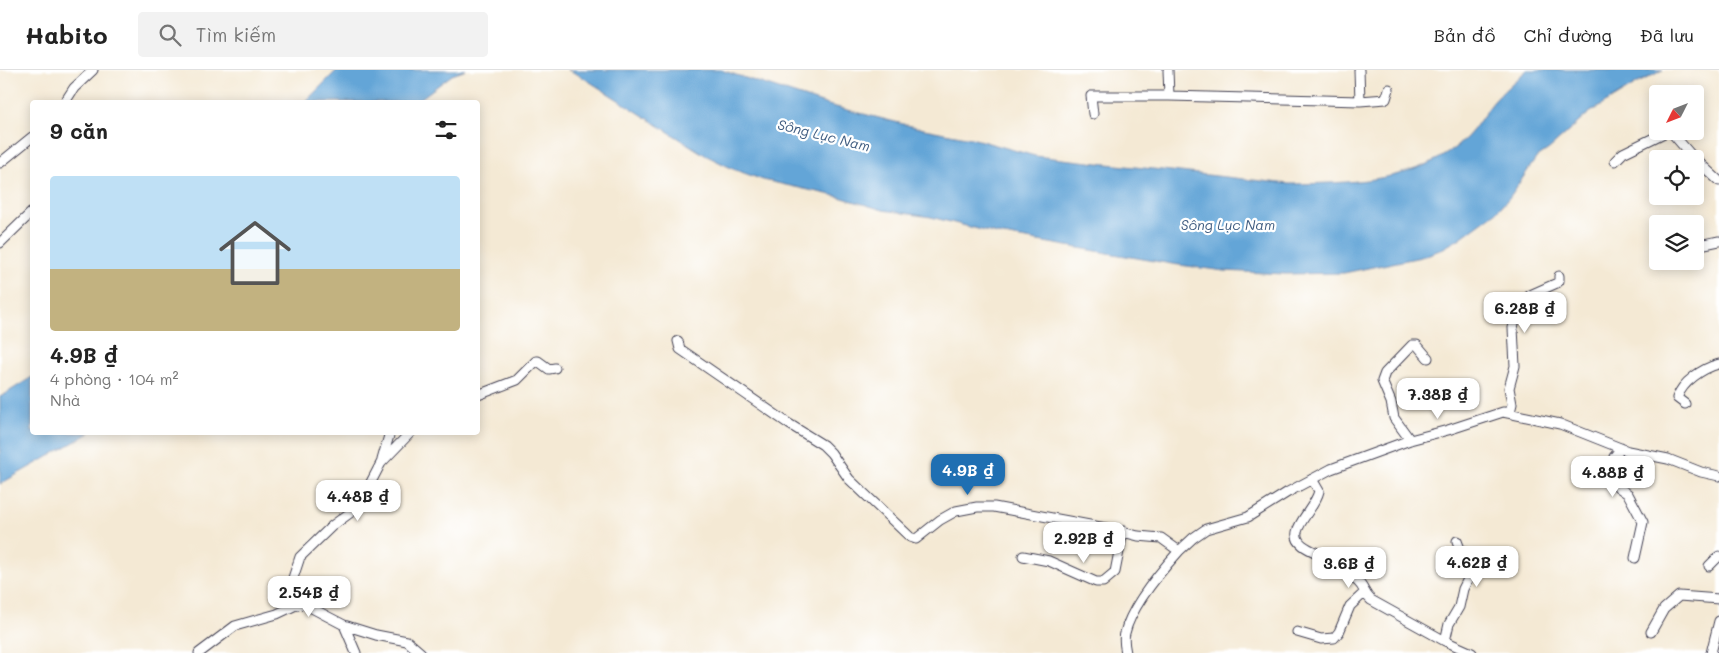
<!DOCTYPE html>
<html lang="vi">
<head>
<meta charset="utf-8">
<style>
  body { margin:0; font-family:Mali,sans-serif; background:#f2f2f2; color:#222; height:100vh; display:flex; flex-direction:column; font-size:19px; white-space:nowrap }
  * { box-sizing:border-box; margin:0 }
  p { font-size:16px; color:#767676 }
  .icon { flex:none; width:28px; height:28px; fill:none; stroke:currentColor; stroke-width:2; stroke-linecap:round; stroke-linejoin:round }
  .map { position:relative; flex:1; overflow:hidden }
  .details { position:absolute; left:30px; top:30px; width:450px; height:335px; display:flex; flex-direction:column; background:#fff; border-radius:5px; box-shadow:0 2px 12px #0003 }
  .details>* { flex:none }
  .needle { width:32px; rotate:228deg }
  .fabs { position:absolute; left:1649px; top:15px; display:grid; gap:10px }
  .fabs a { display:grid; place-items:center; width:55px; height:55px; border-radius:5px; background:#fff; box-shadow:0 2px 12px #0003; font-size:25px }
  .price { position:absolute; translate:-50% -42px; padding:0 11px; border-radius:10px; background:#fff; color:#222; font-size:16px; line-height:32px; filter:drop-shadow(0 1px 2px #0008) }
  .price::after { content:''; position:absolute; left:50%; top:30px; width:15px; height:11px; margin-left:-8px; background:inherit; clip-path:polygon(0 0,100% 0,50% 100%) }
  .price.selected { background:#1f6fb2; color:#fff }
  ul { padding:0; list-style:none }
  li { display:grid; align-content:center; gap:10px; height:265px; padding:0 20px }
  li span { display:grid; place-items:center; height:155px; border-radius:5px; color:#555 }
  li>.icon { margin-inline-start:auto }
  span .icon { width:90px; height:90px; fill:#fffc; stroke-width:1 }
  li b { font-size:21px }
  h2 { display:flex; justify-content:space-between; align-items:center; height:60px; padding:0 20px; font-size:21px }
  header { display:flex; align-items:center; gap:30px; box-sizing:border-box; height:70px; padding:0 25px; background:#fff; border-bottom:1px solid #e0e0e0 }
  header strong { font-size:24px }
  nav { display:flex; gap:28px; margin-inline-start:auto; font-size:18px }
  .search { width:350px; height:45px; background:#f2f2f2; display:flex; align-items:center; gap:12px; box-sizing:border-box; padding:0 18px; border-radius:5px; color:#767676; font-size:19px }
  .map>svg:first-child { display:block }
  .water { fill:#64a5d7; stroke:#436489 }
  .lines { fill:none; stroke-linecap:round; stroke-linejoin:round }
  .minor-casing { stroke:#424052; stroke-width:11 }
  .minor { stroke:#fff; stroke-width:9 }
  .labels { text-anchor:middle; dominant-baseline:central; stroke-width:4.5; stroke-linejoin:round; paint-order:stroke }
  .water-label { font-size:14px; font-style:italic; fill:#405d81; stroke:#fff }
</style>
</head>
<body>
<header>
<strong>Habito</strong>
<div class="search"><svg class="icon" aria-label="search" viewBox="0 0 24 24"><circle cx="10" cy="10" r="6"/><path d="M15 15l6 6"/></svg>Tìm kiếm</div>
<nav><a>Bản đồ</a><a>Chỉ đường</a><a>Đã lưu</a></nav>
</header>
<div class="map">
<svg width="1719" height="583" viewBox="0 0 1719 583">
  <rect width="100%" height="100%" fill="#fff"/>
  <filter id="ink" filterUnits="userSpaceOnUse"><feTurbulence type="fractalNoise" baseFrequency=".02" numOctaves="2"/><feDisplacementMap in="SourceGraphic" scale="10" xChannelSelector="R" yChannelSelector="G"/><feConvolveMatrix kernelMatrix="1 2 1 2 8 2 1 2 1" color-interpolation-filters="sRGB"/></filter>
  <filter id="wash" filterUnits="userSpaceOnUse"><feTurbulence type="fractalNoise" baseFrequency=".0096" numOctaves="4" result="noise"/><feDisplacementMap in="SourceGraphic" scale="20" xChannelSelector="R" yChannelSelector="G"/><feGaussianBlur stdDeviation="1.12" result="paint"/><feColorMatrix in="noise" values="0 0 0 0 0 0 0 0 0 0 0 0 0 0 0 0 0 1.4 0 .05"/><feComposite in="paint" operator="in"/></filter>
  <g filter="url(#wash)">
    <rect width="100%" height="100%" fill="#f4e9d4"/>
    <!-- water -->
    <path class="water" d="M337,0h129l-14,5 -36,27h-111z
      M568,0h153l107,35 91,23 52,10 64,18 254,28c60,-1 132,-1 177,-46 12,-12 19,-27 30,-39 10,-11 21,-20 31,-29h136l-25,13 -49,30 -40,36 -12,8 -28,41 -12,13 -38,28 -19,11 -19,7 -77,16 -59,1 -61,-3 -52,-7 -175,-30 -66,-17 -48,-7 -47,-14 -73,-16 -30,-11 -28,-14 -126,-80z
      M32,307v55l58,1 -90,51v-87z"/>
  </g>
  <g filter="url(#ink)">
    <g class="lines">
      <defs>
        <path id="minor" d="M1168,0l1,26
          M1359,0l1,31
          M65,32l9,-14 19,-18
          M1093,44l-2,-18h78l191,5 26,-2 3,-10
          M1615,91l8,-8 43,-21 6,1 20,23 27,25
          M0,93l32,-26
          M0,173l32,-31
          M1695,176l24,-5
          M678,271l2,8 109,75 34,21 8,8 18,26 61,58 6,2 24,-19 16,-9 21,-4h17l117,22 27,7 23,2 18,13c-18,20 -48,56 -54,82 -2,7 0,14 1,20
          M478,325l39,-15 19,-19h2l11,8 6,-1
          M1685,334l-8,-6c5,-16 26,-30 42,-34
          M1510,342l2,-8 -3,-16 6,-22 -2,-38 2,-9 15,-24 27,-12 2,-2v-5
          M1410,370l-16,-22 -3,-16 -9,-21 3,-8 27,-28h5l11,13
          M1621,378l-7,9v21l4,9 10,7 15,28 -8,36
          M382,390l8,-28
          M1312,409l7,12c-3,14 -19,28 -22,41 -3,15 21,20 30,26 10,6 23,15 31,24 6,5 6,12 13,18l74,41 27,12
          M1179,481l14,-13 13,-9 42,-12 40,-25 43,-23 79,-29 38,-10 55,-18 57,12 68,27 40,8 33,13 18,4
          M1023,486l26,5 47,21h7l12,-10 8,-41
          M1709,496l10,-10
          M296,535l-4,-24 8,-24 32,-31 26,-19 23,-44 30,-31
          M344,555l12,28
          M1297,562l24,7 13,-1 5,-6 11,-26 14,-13
          M1651,562l13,-23 15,-13 40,3
          M1445,571l4,-17 10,-17 4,-18 13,-26 -1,-4 -15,-10 -3,-8
          M199,583l36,-27 42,-12 19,-9 8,-1 40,21 32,10 31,6 14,12
          M1711,583l8,-32"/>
      </defs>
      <!-- minor casing -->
      <use href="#minor" class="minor-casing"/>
      <!-- minor -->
      <use href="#minor" class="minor"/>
    </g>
  </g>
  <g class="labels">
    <!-- water labels -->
    <g class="water-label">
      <text transform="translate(824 65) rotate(14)">Sông Lục Nam</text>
      <text x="1228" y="154">Sông Lục Nam</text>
    </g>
  </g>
</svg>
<div class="fabs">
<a><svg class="needle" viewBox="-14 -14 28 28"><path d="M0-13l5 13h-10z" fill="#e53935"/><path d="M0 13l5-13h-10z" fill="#767676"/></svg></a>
<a><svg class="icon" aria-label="locate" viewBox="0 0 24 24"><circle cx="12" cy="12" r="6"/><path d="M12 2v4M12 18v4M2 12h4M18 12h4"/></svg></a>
<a><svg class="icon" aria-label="layers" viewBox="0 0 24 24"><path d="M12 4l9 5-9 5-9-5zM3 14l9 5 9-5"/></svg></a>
</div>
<b class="price" style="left:1525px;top:264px">6.28B ₫</b>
<b class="price" style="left:1438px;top:350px">7.38B ₫</b>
<b class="price selected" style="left:968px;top:426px">4.9B ₫</b>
<b class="price" style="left:1613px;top:428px">4.88B ₫</b>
<b class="price" style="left:358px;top:452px">4.48B ₫</b>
<b class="price" style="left:1084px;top:494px">2.92B ₫</b>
<b class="price" style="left:1477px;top:518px">4.62B ₫</b>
<b class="price" style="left:1349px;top:519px">3.6B ₫</b>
<b class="price" style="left:309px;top:548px">2.54B ₫</b>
<section class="details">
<h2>9 căn<svg class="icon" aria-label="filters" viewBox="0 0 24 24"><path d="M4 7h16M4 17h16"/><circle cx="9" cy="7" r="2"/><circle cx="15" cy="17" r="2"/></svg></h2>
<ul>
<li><span style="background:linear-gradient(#bfe0f5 60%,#c2b280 0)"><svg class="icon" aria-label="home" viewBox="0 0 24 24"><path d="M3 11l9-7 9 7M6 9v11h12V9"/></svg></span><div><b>4.9B ₫</b><p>4 phòng · 104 m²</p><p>Nhà</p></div></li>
</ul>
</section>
</div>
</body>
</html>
